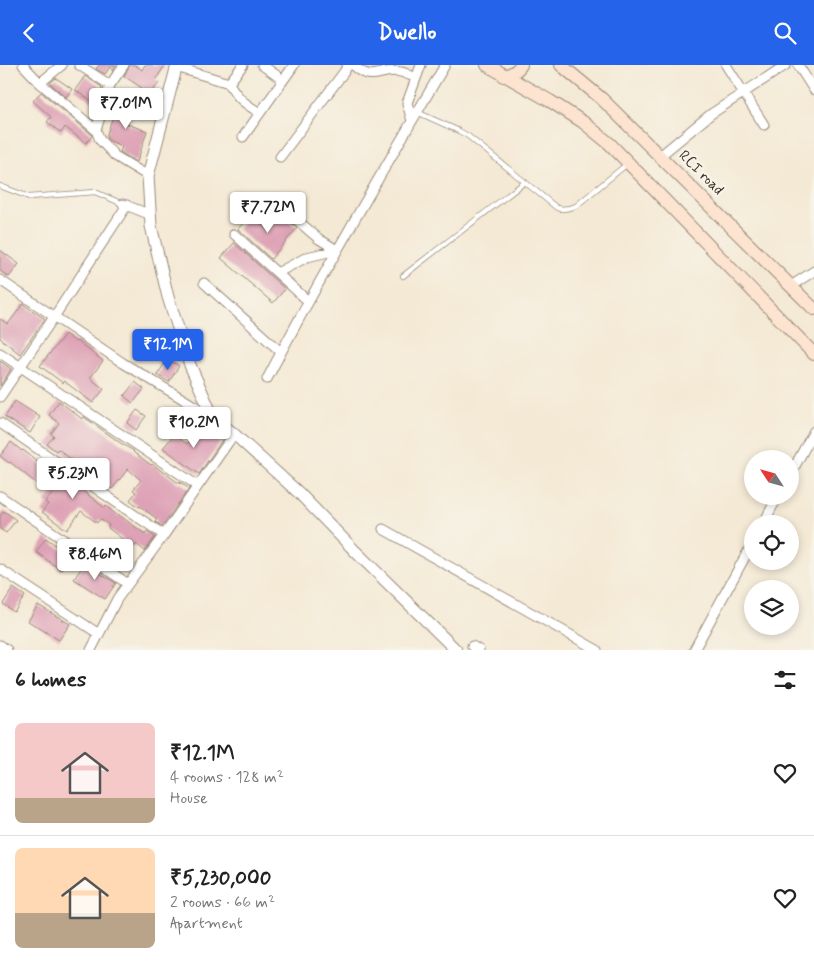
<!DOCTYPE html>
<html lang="en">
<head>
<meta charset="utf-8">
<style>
  body { margin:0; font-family:Mynerve,sans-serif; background:#f6f6f6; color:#222; height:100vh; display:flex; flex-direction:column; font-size:19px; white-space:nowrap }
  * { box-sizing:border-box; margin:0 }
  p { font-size:16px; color:#767676 }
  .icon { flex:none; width:28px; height:28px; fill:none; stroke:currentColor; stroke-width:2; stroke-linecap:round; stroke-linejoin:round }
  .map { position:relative; height:585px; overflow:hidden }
  .drawer { display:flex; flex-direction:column; background:#fff; flex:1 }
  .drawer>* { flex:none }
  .needle { width:32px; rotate:306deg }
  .controls { position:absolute; left:744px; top:385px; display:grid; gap:10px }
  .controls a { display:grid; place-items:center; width:55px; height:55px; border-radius:50%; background:#fff; box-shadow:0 2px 8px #0003; font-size:25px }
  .price { position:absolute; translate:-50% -42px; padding:0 11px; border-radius:5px; background:#fff; color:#222; font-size:16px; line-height:32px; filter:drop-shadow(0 1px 2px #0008) }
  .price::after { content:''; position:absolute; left:50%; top:30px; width:15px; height:11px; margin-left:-8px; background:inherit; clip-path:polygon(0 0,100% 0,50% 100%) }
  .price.selected { background:#2563eb; color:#fff }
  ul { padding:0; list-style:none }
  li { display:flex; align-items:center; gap:15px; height:125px; padding:0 15px }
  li+li { border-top:1px solid #e0e0e0 }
  li span { display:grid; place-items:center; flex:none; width:140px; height:100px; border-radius:8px; color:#555 }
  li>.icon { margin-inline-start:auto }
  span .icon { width:60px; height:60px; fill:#fffc; stroke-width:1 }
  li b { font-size:21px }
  h2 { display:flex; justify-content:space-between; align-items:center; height:60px; padding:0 15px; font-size:21px }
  header { display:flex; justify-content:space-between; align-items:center; height:65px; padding:0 15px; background:#2563eb; color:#fff; font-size:22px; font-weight:700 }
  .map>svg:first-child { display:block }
  .building { fill:#dea2b6 }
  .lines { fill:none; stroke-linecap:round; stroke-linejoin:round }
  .service-casing { stroke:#988a79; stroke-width:6 }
  .minor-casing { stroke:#988a79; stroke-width:11 }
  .tertiary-casing { stroke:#988a79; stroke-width:13 }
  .secondary-casing { stroke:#988a79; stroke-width:14 }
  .service { stroke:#fff; stroke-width:4.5 }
  .minor { stroke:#fff; stroke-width:9 }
  .tertiary { stroke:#fff; stroke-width:11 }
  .secondary { stroke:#fde4d1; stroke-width:12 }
  .labels { text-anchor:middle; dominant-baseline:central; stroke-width:5; stroke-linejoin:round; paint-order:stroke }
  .street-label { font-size:15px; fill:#3b2a1e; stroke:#f7f3e8 }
</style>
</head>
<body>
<header><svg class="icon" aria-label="back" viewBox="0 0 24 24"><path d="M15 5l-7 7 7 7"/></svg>Dwello<svg class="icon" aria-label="search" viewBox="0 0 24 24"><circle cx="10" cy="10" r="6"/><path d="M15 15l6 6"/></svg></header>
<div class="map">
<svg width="814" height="585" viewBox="0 0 814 585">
  <rect width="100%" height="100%" fill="#f7f3e8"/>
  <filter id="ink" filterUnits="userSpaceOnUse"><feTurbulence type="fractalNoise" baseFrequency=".02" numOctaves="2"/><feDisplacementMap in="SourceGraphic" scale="10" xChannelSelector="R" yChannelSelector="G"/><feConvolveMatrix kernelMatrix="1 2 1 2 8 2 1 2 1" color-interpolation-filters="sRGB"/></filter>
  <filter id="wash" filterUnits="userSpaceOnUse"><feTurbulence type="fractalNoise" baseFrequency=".0096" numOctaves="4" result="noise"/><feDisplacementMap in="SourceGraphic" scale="20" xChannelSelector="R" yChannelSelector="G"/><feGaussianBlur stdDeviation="1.12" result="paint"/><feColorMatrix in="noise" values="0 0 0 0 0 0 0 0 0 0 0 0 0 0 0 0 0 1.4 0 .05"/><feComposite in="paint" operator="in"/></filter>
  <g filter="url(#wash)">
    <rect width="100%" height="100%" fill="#f4e9d4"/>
    <g id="blocks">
      <!-- building -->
      <path class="building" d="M99,0h17l-3,4 -3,-2 -5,7 -9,-5z
        M130,0h5l7,5 3,-5h20l-9,14 3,3 -8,12 -27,-18z
        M85,11l17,11 -4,14h-1l-1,3 -21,-14z
        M56,13l16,11 -6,8 -16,-14z
        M41,27l50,42 1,2 -6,7 -21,-16 -4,6 -14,-11 4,-5 -18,-16z
        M148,29l9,4 -8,18 -9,-5z
        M113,31l21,7 -7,21 20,7 -10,31 -17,-10 2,-6 -12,-5 -4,-4 12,-36 -4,5 -4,-1z
        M250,150l18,15 13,-15 16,13 -26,31 -33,-30z
        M234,178l51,46 -12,14 -52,-45z
        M0,185l19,14 -10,13 -9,-6z
        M23,239l22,15 -25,35 -20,-16v-19l8,5z
        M65,269l11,8 1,-1 26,20 -13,17 14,11 -11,14 -29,-22 -1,2 -23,-17z
        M168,294l11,7 -10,16 -12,-7z
        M0,296l11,8 -11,17z
        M135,317l9,7 -11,14 -9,-7z
        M15,336l25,16 -10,16 -25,-16z
        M59,336l23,18 2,-2 38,27 12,7 -1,1 18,13 1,-1 28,20v-2l9,7 -27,37 -7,-4 2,-3 -17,-13 -1,1 -9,-7 6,-8 -3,-2 8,-10 -13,-11 -16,20 -27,-21 -1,1 -26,-20 -2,2 -9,-7 7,-8 -3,-2 8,-11 -10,-8z
        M137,345l9,6 -10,14 -9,-7z
        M201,361l12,9 1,-1 8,6 -23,34 -36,-26 11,-13 13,9z
        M11,377l11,9 1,-1 28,22 2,-2 25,20 1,-2 26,20 1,-2 12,10 1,-1 26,19 2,-3 8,6 -10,14 -9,-7 -2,3 -14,-10 -12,-9 1,-3 -9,-6 -3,4 -16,-12 -14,19 -25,-18 6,-8 -3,-2 9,-10 -16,-11 -2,2 -26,-21 -1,1 -9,-7z
        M4,446l12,9 -10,13 -6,-4v-13z
        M46,473l25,19 -10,13 -25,-18z
        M84,499l32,19 -11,16 -31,-20z
        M13,523l12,8 -11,16 -11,-8z
        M38,540l32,19 -11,16 -31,-19z"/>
    </g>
  </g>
  <g filter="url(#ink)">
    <use href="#blocks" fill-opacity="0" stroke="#988a79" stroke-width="1"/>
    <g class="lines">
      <defs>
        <path id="service" d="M417,47l42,19 9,5 89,72c7,2 12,1 19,-2l51,-42
          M0,121l29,11 66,-5 28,12
          M403,211l122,-94"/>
        <path id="minor" d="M23,0l17,18 56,47
          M79,0l31,20
          M124,0l-14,20 -14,45 4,10 15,16 33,20
          M262,0l21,15
          M353,0c22,20 26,2 48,7 5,1 10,4 15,6
          M726,0l38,60
          M798,0l16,25
          M176,2l53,16 14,-18
          M40,18l22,-18
          M229,18c9,16 15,20 31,30
          M412,56l-5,-18 14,-38
          M243,72l51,-72
          M660,91l51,-42 75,-49
          M280,92l64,-85 4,-7
          M275,136l44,38 18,11
          M123,139l28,11
          M234,169l74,67
          M277,208l30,-16 30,-7
          M0,215l123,83 90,54
          M204,218l77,69
          M791,221l23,-15
          M0,288l198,133
          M267,314c56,-107 117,-210 178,-314
          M0,332l54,-80 73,-112
          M0,358l164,112
          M790,410l24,-44
          M0,431l128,88
          M763,459l15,-28
          M383,464l214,121
          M0,504l99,65
          M0,580l7,5
          M472,581l7,4
          M91,585l26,-51 47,-64 70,-101
          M694,585l58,-106"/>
        <path id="tertiary" d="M177,0l-29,111 3,50 17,71 22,68 23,52 21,17 65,59 56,58 101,99"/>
        <path id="secondary" d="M487,0l63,36 33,21 27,22 204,210
          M561,0l41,34 212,210
          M504,11c8,-2 13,-5 17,-11"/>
      </defs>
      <!-- service casing -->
      <use href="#service" class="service-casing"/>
      <!-- minor casing -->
      <use href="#minor" class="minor-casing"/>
      <!-- tertiary casing -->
      <use href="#tertiary" class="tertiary-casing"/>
      <!-- secondary casing -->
      <use href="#secondary" class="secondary-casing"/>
      <!-- service -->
      <use href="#service" class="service"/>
      <!-- minor -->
      <use href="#minor" class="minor"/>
      <!-- tertiary -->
      <use href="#tertiary" class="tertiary"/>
      <!-- secondary -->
      <use href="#secondary" class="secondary"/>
    </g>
  </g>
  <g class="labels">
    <!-- street labels -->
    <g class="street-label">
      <text transform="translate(701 108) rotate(45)">RCI road</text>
    </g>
  </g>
</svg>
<div class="controls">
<a><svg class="needle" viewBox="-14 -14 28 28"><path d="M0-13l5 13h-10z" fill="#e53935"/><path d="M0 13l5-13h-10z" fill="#767676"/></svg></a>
<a><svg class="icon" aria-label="locate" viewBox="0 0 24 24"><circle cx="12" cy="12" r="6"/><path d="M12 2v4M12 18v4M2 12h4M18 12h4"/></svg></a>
<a><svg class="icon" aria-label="layers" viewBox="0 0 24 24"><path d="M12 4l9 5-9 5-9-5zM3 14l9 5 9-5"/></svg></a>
</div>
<b class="price" style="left:126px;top:65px">₹7.01M</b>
<b class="price" style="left:268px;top:169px">₹7.72M</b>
<b class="price selected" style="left:168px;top:306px">₹12.1M</b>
<b class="price" style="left:194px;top:384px">₹10.2M</b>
<b class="price" style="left:73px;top:435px">₹5.23M</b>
<b class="price" style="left:95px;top:516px">₹8.46M</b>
</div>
<section class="drawer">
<h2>6 homes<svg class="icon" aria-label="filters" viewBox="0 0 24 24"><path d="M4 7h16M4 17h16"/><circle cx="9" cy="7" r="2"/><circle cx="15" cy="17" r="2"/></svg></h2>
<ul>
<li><span style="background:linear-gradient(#f6c9c9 75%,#b9a48a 0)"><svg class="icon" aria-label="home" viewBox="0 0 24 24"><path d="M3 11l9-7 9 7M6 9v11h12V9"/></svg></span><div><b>₹12.1M</b><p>4 rooms · 128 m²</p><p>House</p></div><svg class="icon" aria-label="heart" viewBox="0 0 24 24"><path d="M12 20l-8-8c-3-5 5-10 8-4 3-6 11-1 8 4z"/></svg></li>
<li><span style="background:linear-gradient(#ffd9b3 65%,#b9a48a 0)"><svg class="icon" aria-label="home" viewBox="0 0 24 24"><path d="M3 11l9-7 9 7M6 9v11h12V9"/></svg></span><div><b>₹5,230,000</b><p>2 rooms · 66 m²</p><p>Apartment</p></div><svg class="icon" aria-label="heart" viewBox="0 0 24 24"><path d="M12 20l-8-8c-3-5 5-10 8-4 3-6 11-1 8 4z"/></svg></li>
</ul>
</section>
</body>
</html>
